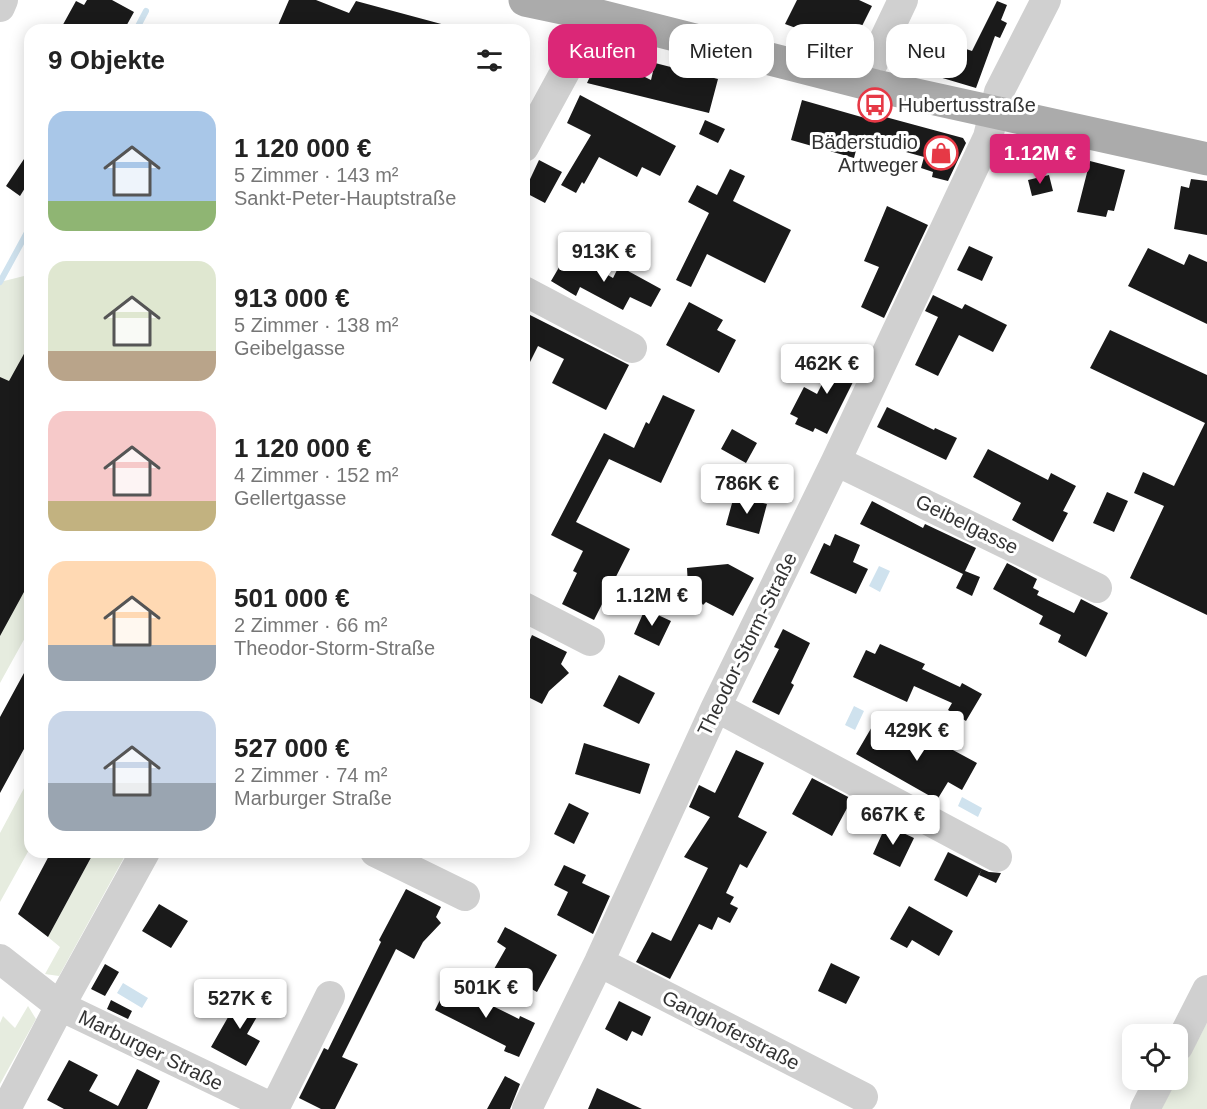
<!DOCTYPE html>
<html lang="de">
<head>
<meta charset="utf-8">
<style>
  body { margin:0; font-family:Helvetica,sans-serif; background:#f6f6f6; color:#222; height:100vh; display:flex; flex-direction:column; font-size:22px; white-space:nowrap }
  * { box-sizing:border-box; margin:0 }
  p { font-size:20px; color:#767676 }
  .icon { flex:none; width:33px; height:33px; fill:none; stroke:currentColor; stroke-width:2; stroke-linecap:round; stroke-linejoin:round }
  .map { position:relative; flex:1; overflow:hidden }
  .sheet { position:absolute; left:24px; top:24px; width:506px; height:834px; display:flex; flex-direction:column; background:#fff; border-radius:18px; box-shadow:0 3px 15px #0003 }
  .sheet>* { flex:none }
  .hud { position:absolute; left:548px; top:24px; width:568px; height:54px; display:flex; gap:12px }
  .buttons { position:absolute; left:1122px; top:1024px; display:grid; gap:12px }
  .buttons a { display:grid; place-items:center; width:66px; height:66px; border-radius:12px; background:#fff; box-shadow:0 3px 15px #0003; font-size:30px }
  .price { position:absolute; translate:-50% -51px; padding:0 14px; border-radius:6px; background:#fff; color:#222; font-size:20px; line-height:39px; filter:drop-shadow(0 2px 3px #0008) }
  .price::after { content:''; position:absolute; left:50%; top:36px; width:18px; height:14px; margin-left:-9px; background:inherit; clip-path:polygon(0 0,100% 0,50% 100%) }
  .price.active { background:#db2777; color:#fff }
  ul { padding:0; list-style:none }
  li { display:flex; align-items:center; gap:18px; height:150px; padding:0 24px }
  li span { display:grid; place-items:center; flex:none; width:168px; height:120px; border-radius:18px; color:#555 }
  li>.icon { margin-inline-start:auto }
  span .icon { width:72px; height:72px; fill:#fffc; stroke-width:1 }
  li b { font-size:26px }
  h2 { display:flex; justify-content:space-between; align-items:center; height:72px; padding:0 24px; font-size:26px }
  .tag { padding:0 21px; border-radius:18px; background:#fff; box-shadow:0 3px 15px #0003; font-size:21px; line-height:54px }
  .tag.active { background:#db2777; color:#fff }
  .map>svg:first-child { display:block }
  .green { fill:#e6ecdf }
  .water { fill:#cfe2ee }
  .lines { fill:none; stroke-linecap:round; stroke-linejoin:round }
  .stream { stroke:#cfe2ee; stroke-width:6 }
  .building { fill:#1a1a1a }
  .minor { stroke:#d0d0d0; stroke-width:30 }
  .major { stroke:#ababab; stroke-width:33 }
  .labels { text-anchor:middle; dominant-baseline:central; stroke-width:6; stroke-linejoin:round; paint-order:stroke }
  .poi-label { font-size:20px; fill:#333; stroke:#fff; text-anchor:start }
  .street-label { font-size:20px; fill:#333; stroke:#fff }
</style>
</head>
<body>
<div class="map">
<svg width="1207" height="1109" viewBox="0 0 1207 1109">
  <rect width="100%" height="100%" fill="#fff"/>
  <!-- green -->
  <path class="green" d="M24,276l6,3v324l-5,9 5,3v22l-4,-1 -26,47v-401z
    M30,777v71l-30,54v-69z
    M94,852h33l-68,124 -14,-2 15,-27 -12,-10z
    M28,1006l8,13 -36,65v-61l3,-7 12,12z
    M1207,1023v86h-46z"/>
  <!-- water -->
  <path class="water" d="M879,566l11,5 -10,21 -11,-6z
    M854,706l10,5 -9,19 -10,-5z
    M962,797l20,11 -4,9 -20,-11z
    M123,983l25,15 -6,10 -25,-15z"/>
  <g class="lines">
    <!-- stream -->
    <path class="stream" d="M136,30l10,-19
      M0,282l30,-55"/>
  </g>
  <!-- building -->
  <path class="building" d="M87,0h25l22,12 -10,18h-64l16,-29 8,4z
    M289,0h27l33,13 7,-12 89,24v5h-169z
    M797,0h62l13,6 -10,20 2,4 -22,15 -57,-21z
    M997,1l10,4 -6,15 6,3 -7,15 -5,-2 -19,52 -57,-17 12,-34 41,14z
    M600,55l51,25 4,-17 63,16 -9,34 -122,-30z
    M580,95l96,51 -16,30 -18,-9 -5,10 -38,-20 -15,27 -2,-2 -6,11 -15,-8 30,-50 -24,-12z
    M802,100l63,18 2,-6 96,26 3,5 -18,38 -16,-4 1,-5 -12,-4 3,-11 -65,-18 -5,19 -63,-18z
    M705,120l20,9 -7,14 -19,-9z
    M30,150v30l-10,16 -14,-10z
    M539,160l23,12 -17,31 -21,-11z
    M1090,161l35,9 -11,41 -6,-1 -2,7 -29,-5z
    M730,169l15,7 -12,25 58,29 -26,53 -58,-29 -16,33 -15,-7 33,-67 -21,-11 9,-17 20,10z
    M1049,175l4,16 -21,5 -4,-16z
    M1191,179l16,2v54l-33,-6 7,-43 8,2z
    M887,206l41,19 -44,93 -23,-11 18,-40 -15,-6z
    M969,246l24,11 -11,24 -25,-11z
    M1148,248l36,17 5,-11 18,8v62l-79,-38z
    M568,252l45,26 6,-12 42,23 -10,18 -21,-10 -7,13 -43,-23 -4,9 -25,-15z
    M933,295l29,14 3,-5 42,21 -14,27 -34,-17 -21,41 -23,-11 23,-48 -13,-6z
    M689,302l34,18 -6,10 19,10 -17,33 -53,-28z
    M530,315l99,50 -23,45 -54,-27 12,-24 -26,-13 -14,28v-45z
    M1110,330l97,45v240l-77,-37 34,-72 -30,-13 9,-21 31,14 31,-63 -115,-55z
    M30,343v238l-30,55v-259l9,4z
    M839,350l24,12 -36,72 -12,-6 -2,4 -18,-8 3,-6 -8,-4 14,-27 13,7z
    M663,395l32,15 -34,73 -52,-24 -33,63 54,27 -36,71 -32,-16 15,-31 -4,-2 10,-20 -32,-16 53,-102 30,15 12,-26 3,2z
    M887,407l47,23 1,-2 22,10 -11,22 -69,-33z
    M732,429l25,14 -11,20 -25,-14z
    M988,449l60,31 3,-7 25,13 -13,25 5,2 -15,29 -41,-22 9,-17 -48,-26z
    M1107,492l21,9 -14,31 -21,-9z
    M734,496l33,8 -8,30 -33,-9z
    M872,501l51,27 2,-4 51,24 -11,23 15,6 -8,19 -16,-8 7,-14 -103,-50z
    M835,534l25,11 -7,17 15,7 -12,25 -46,-21 14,-30 6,3z
    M1007,563l30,16 -4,9 6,3 -2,4 37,18 7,-14 27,14 -22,44 -28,-15 3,-7 -22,-11 4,-8 -50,-27z
    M728,564l26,14 -21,38 -27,-14 -3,3 -4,-6 -4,1 -7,-13 -1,-19z
    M645,609l26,12 -12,25 -25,-12z
    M783,629l27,14 -19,40 3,2 -15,30 -27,-13 27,-53 -5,-2z
    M532,635l35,17 -6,12 8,9 -20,18 -7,13 -18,-9v-42z
    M880,644l45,20 -3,5 38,18 2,-4 20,11 -16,27 -18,-11 4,-7 -38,-17 -7,16 -54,-25 13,-27 9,4z
    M30,662v76l-30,55v-76z
    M619,675l36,18 -16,31 -36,-18z
    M873,725l46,26 8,-15 50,27 -15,27 -14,-8 -11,18 -81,-46z
    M584,743l66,21 -10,30 -65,-20z
    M736,750l28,13 -26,54 29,15 -20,36 -7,-4 -14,29 8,4 -4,7 8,4 -8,15 -12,-6 -6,13 -13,-6 -29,55 -34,-17 16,-30 19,9 37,-73 -24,-11 26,-40 -21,-10 10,-22 16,8z
    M812,778l40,21 -20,37 -40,-22z
    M569,803l20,10 -15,31 -20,-10z
    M886,825l28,13 -14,29 -27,-13z
    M51,852h43l-46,85 -30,-23z
    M948,852l34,17 -15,28 -33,-17z
    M564,865l22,10 -4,8 28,13 -17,38 -36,-19 11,-23 -14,-7z
    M982,869l7,3 12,1 -5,10 -17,-8z
    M406,889l35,18 -5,10 5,6 -18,19 -9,17 -18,-10 -54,108 16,7 -23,45h-14l-22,-11 25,-50 4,2 53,-108 -2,-2z
    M159,904l29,17 -17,27 -29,-17z
    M909,906l44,25 -14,25 -27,-16 -5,8 -17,-9z
    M505,927l52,28 -20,37 -43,-23 12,-21 -9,-6z
    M831,963l29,14 -14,27 -28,-13z
    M105,964l14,8 -14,24 -14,-7z
    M448,984l71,35 1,-3 15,7 -16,34 -15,-6 2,-5 -71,-36z
    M243,991l22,12 -18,31 13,7 -14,25 -35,-19z
    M111,1000l21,11 -4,8 -21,-10z
    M619,1001l32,16 -9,19 -10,-5 -5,10 -22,-12z
    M69,1060l29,15 -9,16 29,15 19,-37 23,12 -13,28h-83l-17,-9z
    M505,1076l15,8 -10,25h-23z
    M597,1088l45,21h-54z"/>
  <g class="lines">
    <!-- minor -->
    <path class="minor" d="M0,7l3,-7
      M864,82l39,-82
      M524,147l72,-132
      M524,291l108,57
      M836,461l261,127
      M524,607l66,34
      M716,707l281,150
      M375,852l90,44
      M0,959l60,47 215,103
      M599,962l264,135
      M1178,1047l29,-57
      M6,1109l54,-103 85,-154
      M274,1109l56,-113
      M527,1109l72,-147 117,-255 120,-246 152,-324 11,-45 47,-92
      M1145,1109l15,-29"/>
    <!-- major -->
    <path class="major" d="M525,0l71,15 280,71 331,73"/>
  </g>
  <!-- icons -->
  <defs>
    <symbol id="bus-ring" viewBox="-11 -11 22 22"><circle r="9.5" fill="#fff" stroke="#e63946" stroke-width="1.5"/><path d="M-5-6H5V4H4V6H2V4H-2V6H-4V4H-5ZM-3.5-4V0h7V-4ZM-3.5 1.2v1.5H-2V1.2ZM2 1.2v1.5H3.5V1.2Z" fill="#e63946"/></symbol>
    <symbol id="shop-ring" viewBox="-11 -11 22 22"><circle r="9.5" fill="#fff" stroke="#e63946" stroke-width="1.5"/><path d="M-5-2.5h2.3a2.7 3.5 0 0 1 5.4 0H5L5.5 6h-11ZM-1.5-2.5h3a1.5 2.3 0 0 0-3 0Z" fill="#e63946"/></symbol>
  </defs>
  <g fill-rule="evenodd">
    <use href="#bus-ring" x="856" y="86" width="38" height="38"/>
    <use href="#shop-ring" x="922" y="134" width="38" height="38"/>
  </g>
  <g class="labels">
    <!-- poi labels -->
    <g class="poi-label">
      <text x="898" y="105">Hubertusstraße</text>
      <text x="918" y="142" text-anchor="end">Bäderstudio<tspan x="918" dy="23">Artweger</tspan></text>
    </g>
    <!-- street labels -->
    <g class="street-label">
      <text transform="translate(967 524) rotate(26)">Geibelgasse</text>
      <text transform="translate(747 644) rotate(-64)">Theodor-Storm-Straße</text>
      <text transform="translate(731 1030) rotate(27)">Ganghoferstraße</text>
      <text transform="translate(151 1050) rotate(26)">Marburger Straße</text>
    </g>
  </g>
</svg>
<div class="buttons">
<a><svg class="icon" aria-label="locate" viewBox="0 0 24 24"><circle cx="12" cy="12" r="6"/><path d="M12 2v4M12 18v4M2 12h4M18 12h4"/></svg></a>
</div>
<b class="price active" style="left:1040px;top:185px">1.12M €</b>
<b class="price" style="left:604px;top:283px">913K €</b>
<b class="price" style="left:827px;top:395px">462K €</b>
<b class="price" style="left:747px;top:515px">786K €</b>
<b class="price" style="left:652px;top:627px">1.12M €</b>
<b class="price" style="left:917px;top:762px">429K €</b>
<b class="price" style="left:893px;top:846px">667K €</b>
<b class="price" style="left:486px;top:1019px">501K €</b>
<b class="price" style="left:240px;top:1030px">527K €</b>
<div class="hud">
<a class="tag active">Kaufen</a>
<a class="tag">Mieten</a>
<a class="tag">Filter</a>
<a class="tag">Neu</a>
</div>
<section class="sheet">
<h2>9 Objekte<svg class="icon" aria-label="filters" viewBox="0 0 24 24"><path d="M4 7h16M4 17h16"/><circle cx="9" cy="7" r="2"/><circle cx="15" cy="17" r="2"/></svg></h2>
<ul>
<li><span style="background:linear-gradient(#a9c7e8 75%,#8fb573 0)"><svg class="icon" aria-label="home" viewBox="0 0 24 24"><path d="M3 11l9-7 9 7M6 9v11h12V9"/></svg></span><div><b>1 120 000 €</b><p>5 Zimmer · 143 m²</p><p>Sankt-Peter-Hauptstraße</p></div></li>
<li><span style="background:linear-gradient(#dfe7d0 75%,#b9a48a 0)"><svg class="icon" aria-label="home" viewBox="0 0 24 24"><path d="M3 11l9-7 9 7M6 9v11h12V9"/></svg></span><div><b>913 000 €</b><p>5 Zimmer · 138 m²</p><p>Geibelgasse</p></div></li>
<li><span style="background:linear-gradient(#f6c9c9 75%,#c2b280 0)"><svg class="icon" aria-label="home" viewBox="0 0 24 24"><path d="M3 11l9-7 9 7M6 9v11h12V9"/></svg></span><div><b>1 120 000 €</b><p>4 Zimmer · 152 m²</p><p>Gellertgasse</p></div></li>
<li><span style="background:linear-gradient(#ffd9b3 70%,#9aa5b1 0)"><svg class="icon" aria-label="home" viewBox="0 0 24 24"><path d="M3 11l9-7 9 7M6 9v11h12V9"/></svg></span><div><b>501 000 €</b><p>2 Zimmer · 66 m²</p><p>Theodor-Storm-Straße</p></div></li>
<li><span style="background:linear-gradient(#c9d6e8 60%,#9aa5b1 0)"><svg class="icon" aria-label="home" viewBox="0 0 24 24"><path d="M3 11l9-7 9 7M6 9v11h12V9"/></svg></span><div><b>527 000 €</b><p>2 Zimmer · 74 m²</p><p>Marburger Straße</p></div></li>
</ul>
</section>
</div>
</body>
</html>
